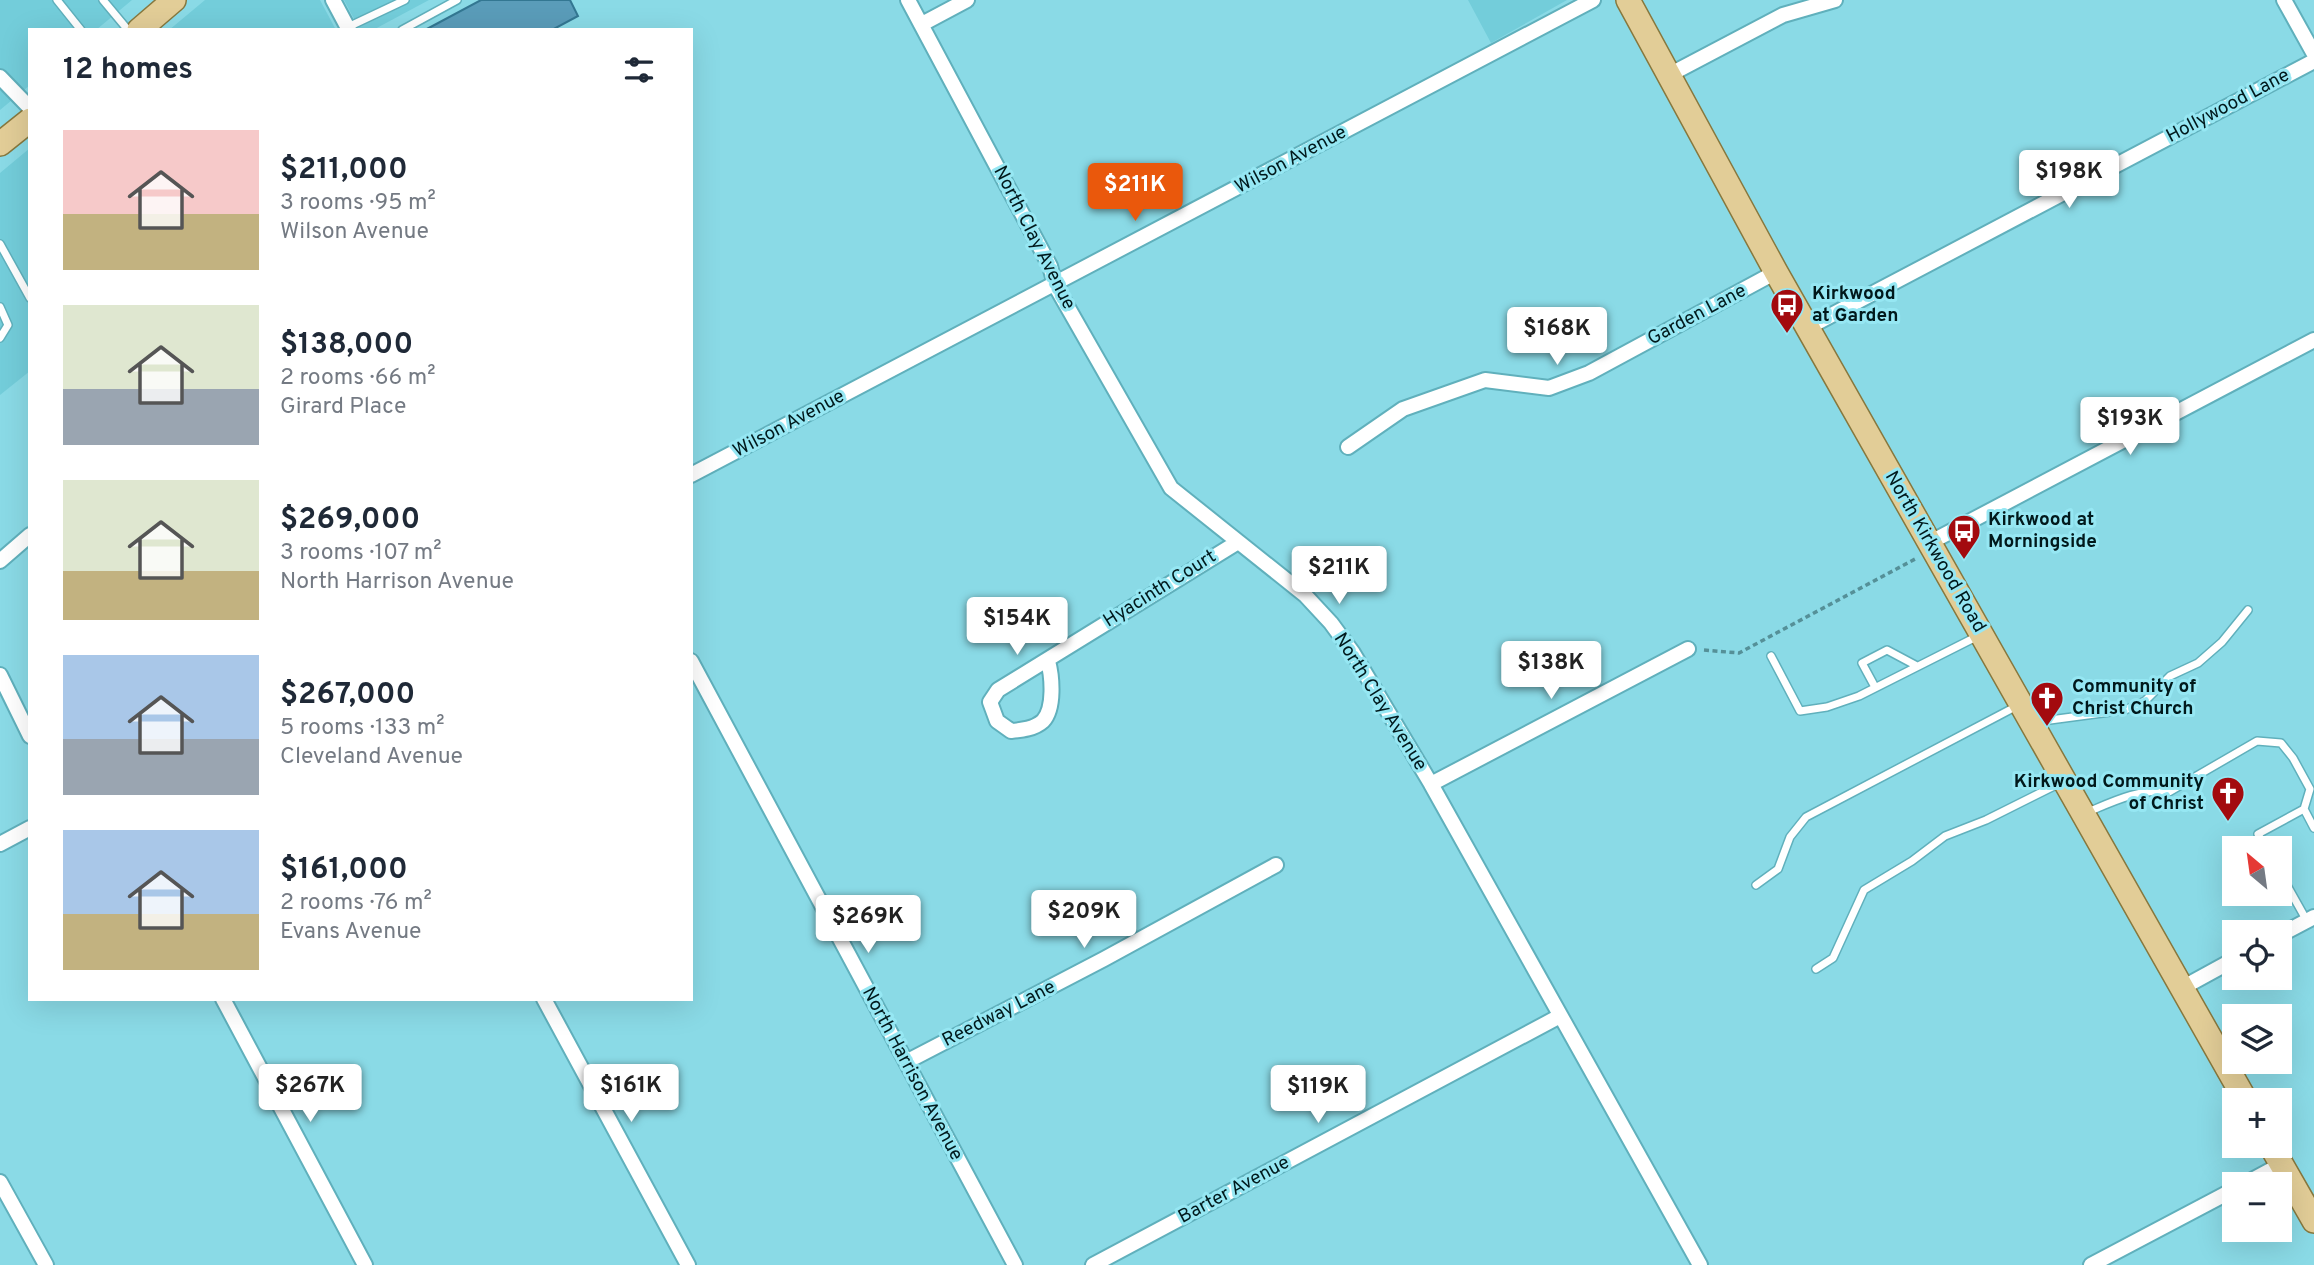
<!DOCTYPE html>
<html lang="en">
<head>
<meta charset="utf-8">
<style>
  body { margin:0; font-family:Overpass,sans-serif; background:#f6f6f7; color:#1f2937; height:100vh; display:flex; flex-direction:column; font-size:26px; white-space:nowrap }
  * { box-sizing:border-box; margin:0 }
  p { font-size:23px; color:#747a83 }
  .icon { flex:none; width:38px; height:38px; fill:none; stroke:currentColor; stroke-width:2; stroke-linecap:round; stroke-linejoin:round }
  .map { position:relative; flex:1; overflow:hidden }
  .panel { position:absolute; left:28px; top:28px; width:665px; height:973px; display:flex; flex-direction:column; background:#fff; border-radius:0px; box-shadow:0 7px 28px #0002 }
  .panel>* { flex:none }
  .needle { width:46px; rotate:331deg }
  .controls { position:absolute; left:2222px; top:836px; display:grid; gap:14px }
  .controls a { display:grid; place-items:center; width:70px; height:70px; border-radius:0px; background:#fff; box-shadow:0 7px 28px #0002; font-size:35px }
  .price { position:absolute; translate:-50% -60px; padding:0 16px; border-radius:7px; background:#fff; color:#222; font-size:23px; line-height:46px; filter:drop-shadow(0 2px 4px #0008) }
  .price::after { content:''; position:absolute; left:50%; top:42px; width:21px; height:16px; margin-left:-10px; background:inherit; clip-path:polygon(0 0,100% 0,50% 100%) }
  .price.selected { background:#ea580c; color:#fff }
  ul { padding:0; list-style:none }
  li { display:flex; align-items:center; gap:21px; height:175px; padding:0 35px }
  li span { display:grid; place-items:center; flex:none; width:196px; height:140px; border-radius:0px; color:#555 }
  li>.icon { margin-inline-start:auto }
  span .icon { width:84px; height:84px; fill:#fffc; stroke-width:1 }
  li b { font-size:30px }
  h2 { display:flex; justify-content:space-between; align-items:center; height:84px; padding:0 35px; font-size:30px }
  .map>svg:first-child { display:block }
  .built { fill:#73cdda }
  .building { fill:#5a9cb9; stroke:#337792; stroke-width:2 }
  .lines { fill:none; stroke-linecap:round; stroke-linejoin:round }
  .service-casing { stroke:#60b0bc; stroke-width:10 }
  .minor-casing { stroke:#60b0bc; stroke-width:18 }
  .primary-casing { stroke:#87783e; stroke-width:26 }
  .path { stroke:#559098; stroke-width:3.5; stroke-dasharray:5 3.5; stroke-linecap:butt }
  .service { stroke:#fff; stroke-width:7 }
  .minor { stroke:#fff; stroke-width:14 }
  .primary { stroke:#e2cd97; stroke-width:23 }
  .labels { text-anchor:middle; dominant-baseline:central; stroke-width:6; stroke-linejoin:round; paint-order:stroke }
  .street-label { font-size:19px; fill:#01191c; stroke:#96e7f3 }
  .poi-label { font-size:19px; font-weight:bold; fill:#01191c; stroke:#96e7f3; text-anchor:start }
</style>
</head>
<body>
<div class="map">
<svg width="2314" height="1265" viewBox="0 0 2314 1265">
  <rect width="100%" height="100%" fill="#8adae6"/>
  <!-- built -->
  <path class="built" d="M0,0h132l-36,30h-66v55l-30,25z
    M205,0h115l16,30h-167z
    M344,0h85l-56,30h-13z
    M1468,0h99l-76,43z
    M30,148v223l-30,24v-222z"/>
  <!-- building -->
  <path class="building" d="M481,0h89l8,16 -26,14h-127z"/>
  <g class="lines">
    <defs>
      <path id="service" d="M57,0l24,30
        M103,0l25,30
        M348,27l57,-27
        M402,30l55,-30
        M0,244l30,54
        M0,307l8,18 -8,13
        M1771,656l29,55 27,-4 32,-11 119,-60
        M1875,687l-13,-24 25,-13 30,16
        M2035,722l90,-12 20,-9 25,-25 28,-13 24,-21 26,-32
        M2088,812c26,-11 53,-24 81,-20l88,-51 24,2 12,15 17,31 -6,20
        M2266,849l-8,-15 46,-25 10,19
        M2280,873l27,48
        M1756,885l22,-16 12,-32 16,-20 211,-111
        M1816,969l17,-11 31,-68 48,-29 33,-25 41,-16 74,-37"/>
      <path id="minor" d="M333,0l16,30
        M908,0l142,266 5,19 116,203 134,107 26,28 22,30 78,131 269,481
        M2284,0l30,54
        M922,24l45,-24
        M1669,75l114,-60 52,-15
        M0,77l30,31
        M1807,328l507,-267
        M1348,447l55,-38 82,-29 64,8 40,-15 187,-101
        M691,475l902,-475
        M1929,543l385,-203
        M0,561l30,-26
        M691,661l324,604
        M1048,661c4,15 7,47 -5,60 -9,8 -21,9 -32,10l-14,-10 -7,-19 8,-12 240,-148
        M0,675l30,61
        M1431,784l257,-135
        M0,844l30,-16
        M2280,935l34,-18
        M2182,988l53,-29
        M223,999l142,266
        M544,999l144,266
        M906,1062l198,-103 172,-94
        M0,1182l46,83
        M2243,1185l39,-21
        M1093,1265l467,-249
        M2091,1265l144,-76"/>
      <path id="primary" d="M1628,0l148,272 470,829
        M139,30l35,-30
        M0,144l30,-24
        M2271,1146l43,75"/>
    </defs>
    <!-- service casing -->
    <use href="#service" class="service-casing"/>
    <!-- minor casing -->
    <use href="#minor" class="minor-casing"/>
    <!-- primary casing -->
    <use href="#primary" class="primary-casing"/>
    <!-- path -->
    <path class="path" d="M1704,650l35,3 178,-95"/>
    <!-- service -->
    <use href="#service" class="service"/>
    <!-- minor -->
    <use href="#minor" class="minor"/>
    <!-- primary -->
    <use href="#primary" class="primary"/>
  </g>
  <!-- icons -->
  <defs>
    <symbol id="bus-pin" viewBox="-11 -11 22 30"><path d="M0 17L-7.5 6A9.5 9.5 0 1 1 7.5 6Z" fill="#a30a0e" stroke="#96e7f3"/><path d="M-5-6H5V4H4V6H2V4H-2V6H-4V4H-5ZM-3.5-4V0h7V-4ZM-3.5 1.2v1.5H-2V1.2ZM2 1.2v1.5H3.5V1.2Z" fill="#fff"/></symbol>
    <symbol id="church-pin" viewBox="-11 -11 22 30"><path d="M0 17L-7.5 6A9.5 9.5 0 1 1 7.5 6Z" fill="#a30a0e" stroke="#96e7f3"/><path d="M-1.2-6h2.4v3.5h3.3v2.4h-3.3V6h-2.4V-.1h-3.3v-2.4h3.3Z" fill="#fff"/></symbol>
  </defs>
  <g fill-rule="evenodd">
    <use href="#bus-pin" x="1768" y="286" width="38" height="52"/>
    <use href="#bus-pin" x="1945" y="512" width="38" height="52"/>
    <use href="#church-pin" x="2028" y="679" width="38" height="52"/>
    <use href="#church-pin" x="2209" y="774" width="38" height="52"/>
  </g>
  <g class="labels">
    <!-- street labels -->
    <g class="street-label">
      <text transform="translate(2228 106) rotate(-28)">Hollywood Lane</text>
      <text transform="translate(1291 160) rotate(-28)">Wilson Avenue</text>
      <text transform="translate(1034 238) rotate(63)">North Clay Avenue</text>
      <text transform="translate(1697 315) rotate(-28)">Garden Lane</text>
      <text transform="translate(789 424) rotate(-28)">Wilson Avenue</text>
      <text transform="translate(1935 552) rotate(60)">North Kirkwood Road</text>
      <text transform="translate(1160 589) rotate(-32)">Hyacinth Court</text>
      <text transform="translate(1380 702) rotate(58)">North Clay Avenue</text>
      <text transform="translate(999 1014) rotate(-27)">Reedway Lane</text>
      <text transform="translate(912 1074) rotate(62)">North Harrison Avenue</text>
      <text transform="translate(1234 1190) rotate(-28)">Barter Avenue</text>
    </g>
    <!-- poi labels -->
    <g class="poi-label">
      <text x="1812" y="294">Kirkwood<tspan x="1812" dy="22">at Garden</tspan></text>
      <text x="1988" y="520">Kirkwood at<tspan x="1988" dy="22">Morningside</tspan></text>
      <text x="2072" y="687">Community of<tspan x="2072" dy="22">Christ Church</tspan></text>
      <text x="2204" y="782" text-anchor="end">Kirkwood Community<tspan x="2204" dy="22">of Christ</tspan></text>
    </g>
  </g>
</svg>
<div class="controls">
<a><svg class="needle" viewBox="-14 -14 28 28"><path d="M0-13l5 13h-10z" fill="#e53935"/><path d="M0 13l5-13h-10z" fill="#747a83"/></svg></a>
<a><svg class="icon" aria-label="locate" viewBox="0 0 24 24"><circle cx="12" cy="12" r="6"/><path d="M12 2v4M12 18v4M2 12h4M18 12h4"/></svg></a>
<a><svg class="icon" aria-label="layers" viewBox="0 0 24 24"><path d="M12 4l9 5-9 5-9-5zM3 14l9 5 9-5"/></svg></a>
<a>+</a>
<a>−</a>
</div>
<b class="price" style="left:2069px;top:210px">$198K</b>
<b class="price selected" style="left:1135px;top:223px">$211K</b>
<b class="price" style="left:1557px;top:367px">$168K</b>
<b class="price" style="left:2130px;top:457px">$193K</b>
<b class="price" style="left:1339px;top:606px">$211K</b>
<b class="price" style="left:1017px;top:657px">$154K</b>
<b class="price" style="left:1551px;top:701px">$138K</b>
<b class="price" style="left:1084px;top:950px">$209K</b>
<b class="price" style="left:868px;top:955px">$269K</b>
<b class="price" style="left:310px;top:1124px">$267K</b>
<b class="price" style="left:631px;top:1124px">$161K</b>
<b class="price" style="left:1318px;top:1125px">$119K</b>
<section class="panel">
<h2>12 homes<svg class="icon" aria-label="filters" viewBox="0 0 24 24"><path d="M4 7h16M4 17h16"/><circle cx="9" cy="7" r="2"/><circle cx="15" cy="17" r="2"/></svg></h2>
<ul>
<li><span style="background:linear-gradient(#f6c9c9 60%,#c2b280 0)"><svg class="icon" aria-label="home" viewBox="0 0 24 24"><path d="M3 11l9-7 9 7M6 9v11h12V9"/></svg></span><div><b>$211,000</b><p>3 rooms · 95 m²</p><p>Wilson Avenue</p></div></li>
<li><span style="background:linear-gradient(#dfe7d0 60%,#9aa5b1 0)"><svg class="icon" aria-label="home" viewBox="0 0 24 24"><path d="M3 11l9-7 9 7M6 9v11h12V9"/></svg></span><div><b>$138,000</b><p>2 rooms · 66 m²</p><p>Girard Place</p></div></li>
<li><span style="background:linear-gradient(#dfe7d0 65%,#c2b280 0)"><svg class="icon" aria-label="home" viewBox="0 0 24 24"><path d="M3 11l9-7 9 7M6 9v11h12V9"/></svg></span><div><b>$269,000</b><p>3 rooms · 107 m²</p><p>North Harrison Avenue</p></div></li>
<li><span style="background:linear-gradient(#a9c7e8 60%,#9aa5b1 0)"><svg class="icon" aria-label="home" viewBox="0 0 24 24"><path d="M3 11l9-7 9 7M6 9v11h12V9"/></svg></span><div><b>$267,000</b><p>5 rooms · 133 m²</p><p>Cleveland Avenue</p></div></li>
<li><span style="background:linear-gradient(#a9c7e8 60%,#c2b280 0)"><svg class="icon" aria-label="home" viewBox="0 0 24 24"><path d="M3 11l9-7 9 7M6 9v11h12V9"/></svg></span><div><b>$161,000</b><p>2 rooms · 76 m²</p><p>Evans Avenue</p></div></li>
</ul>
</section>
</div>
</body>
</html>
